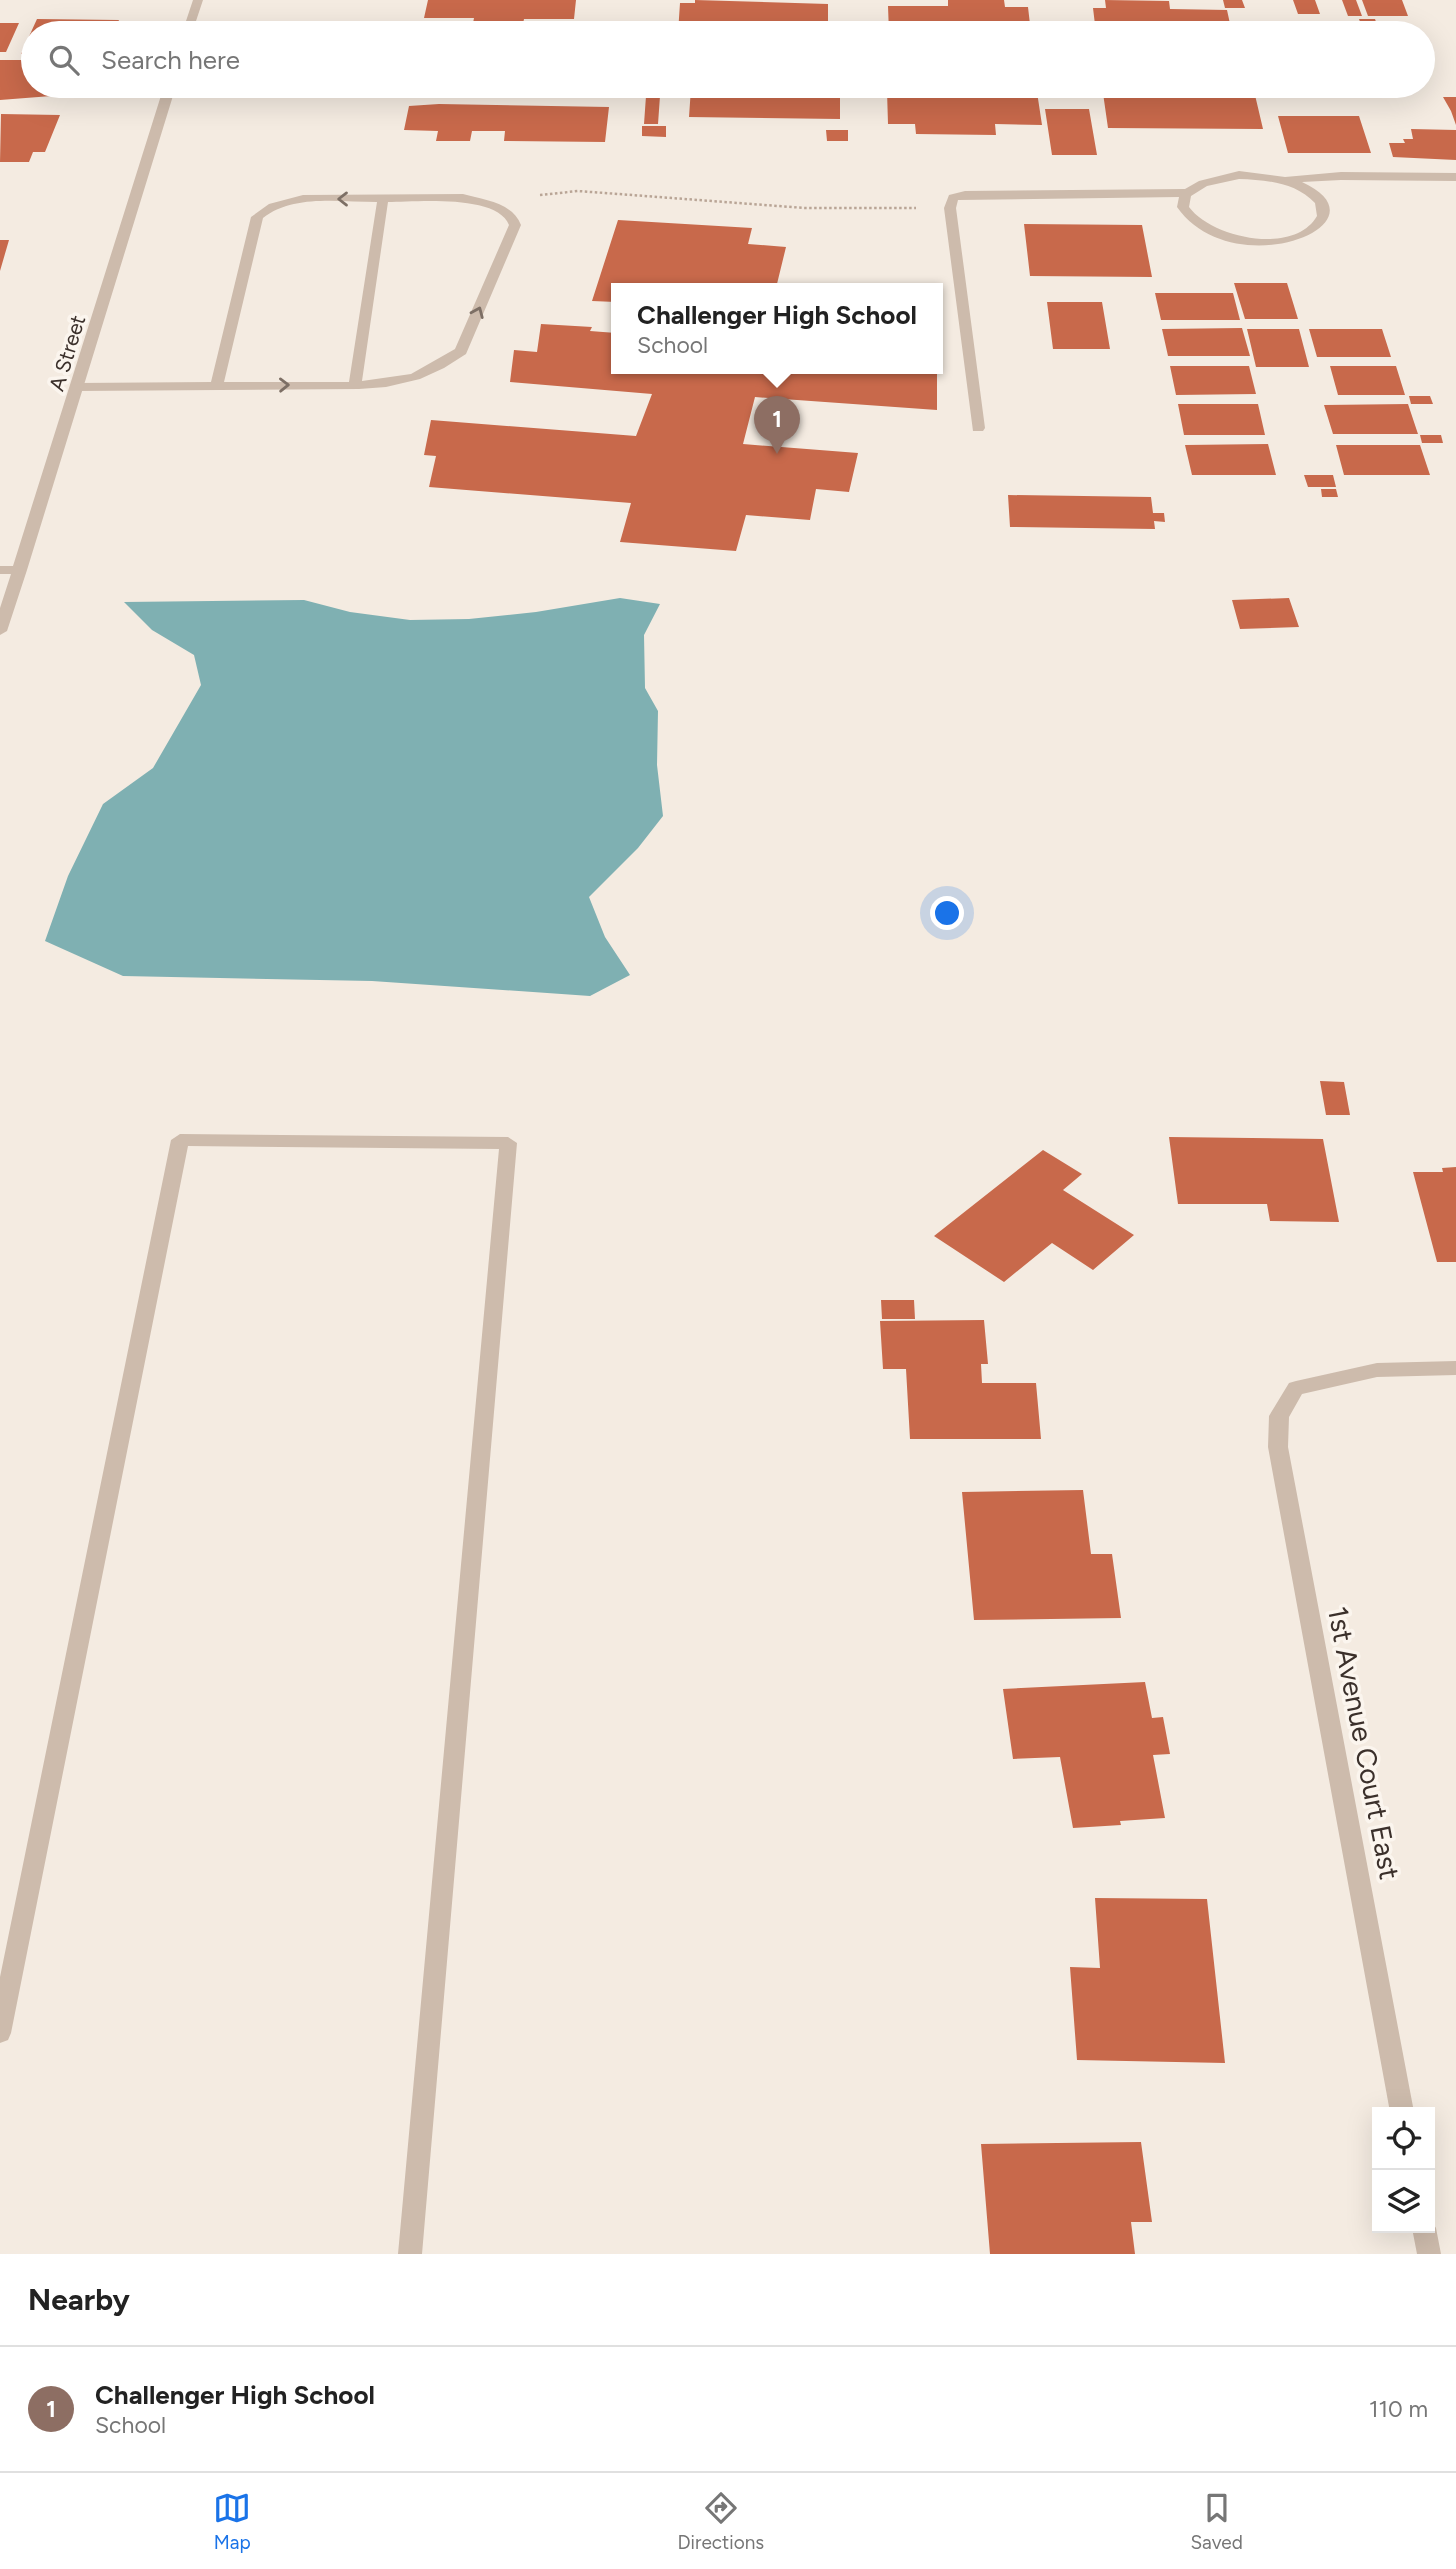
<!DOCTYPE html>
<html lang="en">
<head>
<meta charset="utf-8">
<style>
  :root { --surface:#fff; --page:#f2f2f2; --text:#222; --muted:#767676; --line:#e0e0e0; --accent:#1a73e8 }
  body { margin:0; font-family:Figtree,sans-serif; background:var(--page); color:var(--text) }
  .controls { position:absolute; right:21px; bottom:21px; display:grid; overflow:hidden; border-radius:0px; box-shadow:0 7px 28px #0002 }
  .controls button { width:63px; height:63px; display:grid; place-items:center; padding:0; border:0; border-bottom:2px solid var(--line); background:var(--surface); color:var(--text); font:35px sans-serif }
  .you { position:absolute; left:948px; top:914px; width:24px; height:24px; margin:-18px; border:5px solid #fff; border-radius:50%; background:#1a73e8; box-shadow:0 0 0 10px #1a73e833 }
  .badge { display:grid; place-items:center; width:46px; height:46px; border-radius:50%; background:var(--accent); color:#fff; font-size:23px; font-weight:700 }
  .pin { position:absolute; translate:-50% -58px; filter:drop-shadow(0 2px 4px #0008) }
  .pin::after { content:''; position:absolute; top:37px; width:24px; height:21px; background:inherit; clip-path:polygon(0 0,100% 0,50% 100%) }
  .popup { position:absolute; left:611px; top:283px; width:332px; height:91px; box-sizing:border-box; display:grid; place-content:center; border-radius:0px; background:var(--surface); filter:drop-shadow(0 2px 5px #0005); font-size:23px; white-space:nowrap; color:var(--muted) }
  .popup b { font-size:26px; color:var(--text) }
  .popup::after { content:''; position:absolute; left:50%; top:100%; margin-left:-14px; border:14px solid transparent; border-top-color:var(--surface) }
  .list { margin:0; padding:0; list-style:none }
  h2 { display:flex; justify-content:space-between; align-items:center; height:91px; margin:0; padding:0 28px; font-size:30px }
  h2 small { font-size:23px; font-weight:400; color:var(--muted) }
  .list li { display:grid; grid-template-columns:46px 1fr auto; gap:21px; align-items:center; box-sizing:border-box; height:126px; padding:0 28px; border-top:2px solid var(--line) }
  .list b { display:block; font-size:26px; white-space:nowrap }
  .list p { margin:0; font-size:23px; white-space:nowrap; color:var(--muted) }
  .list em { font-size:23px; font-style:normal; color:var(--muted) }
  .icon { flex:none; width:38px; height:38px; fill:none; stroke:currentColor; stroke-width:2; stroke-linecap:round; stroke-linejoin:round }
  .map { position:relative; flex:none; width:1456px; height:2254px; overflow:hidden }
  .search { position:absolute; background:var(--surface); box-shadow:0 7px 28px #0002; left:21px; right:21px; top:21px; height:77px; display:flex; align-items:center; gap:18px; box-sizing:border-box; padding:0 24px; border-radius:38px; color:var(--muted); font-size:26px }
  .sheet { height:217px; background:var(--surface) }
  nav { display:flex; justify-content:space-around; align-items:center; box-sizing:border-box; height:98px; border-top:2px solid var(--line); background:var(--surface); font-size:19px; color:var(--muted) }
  nav a { display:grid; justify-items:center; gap:4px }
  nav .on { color:var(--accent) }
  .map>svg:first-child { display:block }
</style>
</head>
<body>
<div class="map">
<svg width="1456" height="2254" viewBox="0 0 1456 2254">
  <rect width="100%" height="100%" fill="#f4ebe1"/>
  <path fill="#7fb0b2" d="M620,598L660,604L644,635L645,688L658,711L657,765L663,816L638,848L589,897L605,937L630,975L590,996L372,981L123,976L45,941L68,876L103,804L153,768L201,685L194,655L152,630L124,602L304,600L350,612L410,620L469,619L536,612Z"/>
  <path fill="#c8694b" d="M428,0H576L574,19H524L521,33H471L474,18H424Z
    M695,0L828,4V33H678L680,3H695Z
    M948,0H1004L1005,7H1028L1031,33H889L888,6H948Z
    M1105,0L1169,1L1170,9L1227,10L1232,33H1096L1093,8H1106Z
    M1223,0H1242L1245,8H1225Z
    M1293,0H1315L1320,14H1298Z
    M1342,0H1356L1362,16H1348Z
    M1362,0H1402L1408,16H1368Z
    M37,19L119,20L113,33H33V54H21Z
    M1359,19H1375L1379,30H1363Z
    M0,23H19L6,52H0Z
    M0,60H33V86H68L64,95L0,100Z
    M691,88L840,90V119L689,117Z
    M887,91L1037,92L1042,125L995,124L996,135L916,134L915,124H888Z
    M1151,91L1255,95L1263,129L1108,128L1103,93L1151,94Z
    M646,96H660L658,124H644Z
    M1443,97H1456V125L1451,111Z
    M439,104L609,107L605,142L504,141L505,131H472L470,141H436L438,131L404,130L409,106Z
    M1045,109H1089L1097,155H1052Z
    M1,114L60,115L45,152H33L29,162H0Z
    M1278,116H1359L1371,153H1288Z
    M642,126H666V137L642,136Z
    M1411,129L1456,130V160L1393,157L1389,143H1405L1403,139H1413Z
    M826,130H848V141H827Z
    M618,220L752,228L748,244L786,247L776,288H616V302L592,301Z
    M1024,224L1142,225L1152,277L1030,276Z
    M0,240H9L0,271Z
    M1234,283H1287L1298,319H1245Z
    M1155,293H1233L1240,320H1161Z
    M1047,302H1102L1110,349H1053Z
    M541,324L592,327L590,331L616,333V368H937V410L755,397L743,444L858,453L849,492L816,489L810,520L746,515L736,551L620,542L631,503L429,487L436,456L424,455L431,420L636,436L652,394L510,382L514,350L537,352Z
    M1242,328L1250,356H1168L1162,329Z
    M1247,329H1299L1309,367H1256Z
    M1309,329H1382L1391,357H1317Z
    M1170,366H1249L1256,394L1176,395Z
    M1330,366H1396L1405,395H1338Z
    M1409,396H1430L1433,404H1411Z
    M1178,404H1258L1265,435H1184Z
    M1408,404L1418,434H1333L1324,405Z
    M1420,435H1441L1443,443H1422Z
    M1268,444L1276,475H1192L1185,445Z
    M1336,445H1420L1430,475H1344Z
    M1304,475H1333L1336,487H1308Z
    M1321,489H1336L1338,497H1322Z
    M1008,495L1151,497L1153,513H1164L1165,522L1154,521L1155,529L1010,527Z
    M1289,598L1299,627L1240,629L1232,600Z
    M1320,1081L1344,1082L1350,1115H1326Z
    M1169,1137L1323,1139L1339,1222L1270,1221L1267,1204H1178Z
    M1043,1150L1082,1174L1063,1190L1134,1235L1093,1270L1052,1243L1004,1282L934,1236Z
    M1456,1167V1262H1437L1413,1172H1443L1442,1168Z
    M881,1300H914L915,1319H882Z
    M984,1320L988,1364H981L982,1383H1036L1041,1439H910L906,1369H883L880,1321Z
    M1083,1490L1091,1554H1112L1121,1618L974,1620L962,1492Z
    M1145,1682L1152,1718L1163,1717L1170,1754L1153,1755L1165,1818L1120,1821L1121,1825L1073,1828L1060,1757L1013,1759L1003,1689Z
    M1095,1898L1207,1899L1225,2063L1077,2060L1070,1967L1100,1968Z
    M1141,2142L1152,2222H1131L1135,2254H990L981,2144Z"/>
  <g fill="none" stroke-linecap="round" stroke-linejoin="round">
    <path stroke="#b9a596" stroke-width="2.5" stroke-dasharray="2.5 2.5" stroke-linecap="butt" d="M540,195L578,191L805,208H916"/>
    <path fill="#cdbbac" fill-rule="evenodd" d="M1239,171L1285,177L1341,172L1456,173V181L1341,180L1302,182C1394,224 1233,287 1177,207L1179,197L958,200L956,208L985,428L983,431H973L944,208L949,195L965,191L1185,189L1199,181ZM1239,179C1266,180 1295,182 1315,203L1317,216C1294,256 1212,238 1189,207L1191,196L1207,186Z
      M463,194C484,200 512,202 521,225L466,354L444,368L420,379L386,387L359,389L77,391L70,387L77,383L211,382L251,217L269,204L303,195ZM377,202L349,382H224L263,218C293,194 340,202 377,202ZM388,202C416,202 497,194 509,225L455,349L411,374L362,381Z
      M180,1134L508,1137L517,1143L422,2254H398L499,1149L188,1146L11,2033L8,2040L0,2043V1977L171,1140Z"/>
    <path fill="#cdbbac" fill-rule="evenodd" d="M193,0H203L192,33H182Z
      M164,86H176L27,570L7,631L0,635V608L11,574H0V566H13Z
      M1456,1361V1375L1377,1377L1302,1394L1289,1417L1288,1447L1414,2112H1390L1268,1447L1269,1416L1289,1383L1296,1381L1377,1363Z
      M1430,2219L1436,2228L1441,2254H1417L1412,2228H1430Z"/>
  </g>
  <defs><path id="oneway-chevron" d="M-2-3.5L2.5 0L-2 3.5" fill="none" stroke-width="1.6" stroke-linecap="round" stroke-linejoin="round" transform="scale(1.75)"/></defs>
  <g stroke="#7d6f65">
    <use href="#oneway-chevron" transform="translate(343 199) rotate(180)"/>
    <use href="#oneway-chevron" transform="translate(478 312) rotate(-67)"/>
    <use href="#oneway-chevron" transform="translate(284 385) rotate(-1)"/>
  </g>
  <g text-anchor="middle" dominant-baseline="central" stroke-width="7" stroke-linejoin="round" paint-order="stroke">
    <g font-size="21" fill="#3b302b" stroke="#fbf5ee">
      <text transform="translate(67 353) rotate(-73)">A Street</text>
    </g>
    <g font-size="28" fill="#3b302b" stroke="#fbf5ee">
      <text transform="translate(1364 1743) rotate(79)">1st Avenue Court East</text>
    </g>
  </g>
</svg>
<div class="controls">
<button><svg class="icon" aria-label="locate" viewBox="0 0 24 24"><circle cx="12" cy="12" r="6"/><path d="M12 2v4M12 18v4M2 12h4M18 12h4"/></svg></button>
<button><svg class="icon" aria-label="layers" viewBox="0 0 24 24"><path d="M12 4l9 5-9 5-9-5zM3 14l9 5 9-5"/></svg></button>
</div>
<div class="you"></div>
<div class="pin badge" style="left:777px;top:454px;background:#8d6e63">1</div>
<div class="popup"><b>Challenger High School</b>School</div>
<div class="search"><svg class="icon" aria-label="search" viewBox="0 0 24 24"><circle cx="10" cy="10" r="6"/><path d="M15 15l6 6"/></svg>Search here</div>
</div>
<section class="sheet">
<h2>Nearby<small></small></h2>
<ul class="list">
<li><span class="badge" style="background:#8d6e63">1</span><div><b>Challenger High School</b><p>School</p></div><em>110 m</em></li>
</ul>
</section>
<nav>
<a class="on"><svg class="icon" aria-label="map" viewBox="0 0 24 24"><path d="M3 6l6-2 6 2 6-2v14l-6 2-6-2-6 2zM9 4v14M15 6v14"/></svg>Map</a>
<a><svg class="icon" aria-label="directions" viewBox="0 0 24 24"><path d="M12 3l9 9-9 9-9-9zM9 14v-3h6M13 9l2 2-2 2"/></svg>Directions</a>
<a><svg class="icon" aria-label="saved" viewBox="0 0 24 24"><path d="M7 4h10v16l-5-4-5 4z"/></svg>Saved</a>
</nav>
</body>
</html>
